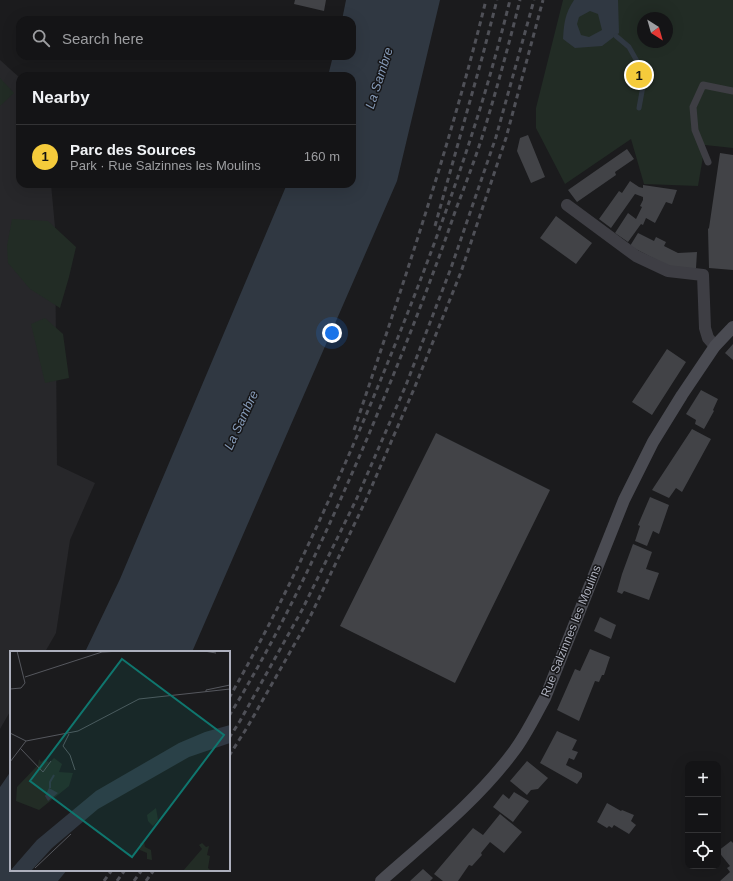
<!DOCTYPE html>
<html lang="en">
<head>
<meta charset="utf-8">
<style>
  :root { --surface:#141416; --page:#1d1d1f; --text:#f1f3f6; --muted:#9d9ea1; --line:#333335; --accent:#f5cb3b }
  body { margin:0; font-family:Helvetica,sans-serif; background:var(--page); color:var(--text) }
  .controls { position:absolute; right:12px; bottom:12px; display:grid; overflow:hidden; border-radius:8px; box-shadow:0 4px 16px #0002 }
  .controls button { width:36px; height:36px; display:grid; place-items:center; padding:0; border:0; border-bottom:1px solid var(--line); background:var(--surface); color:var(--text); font:20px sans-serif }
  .compass { position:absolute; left:637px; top:12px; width:36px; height:36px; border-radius:50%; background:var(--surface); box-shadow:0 4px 16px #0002; rotate:143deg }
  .you { position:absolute; left:332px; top:333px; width:14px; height:14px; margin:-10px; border:3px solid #fff; border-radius:50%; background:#1a73e8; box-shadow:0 0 0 6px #1a73e833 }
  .badge { display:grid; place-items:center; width:26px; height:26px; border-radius:50%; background:var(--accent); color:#111; font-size:13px; font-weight:700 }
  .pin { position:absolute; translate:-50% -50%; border:2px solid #fff; box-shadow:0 1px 4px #0006 }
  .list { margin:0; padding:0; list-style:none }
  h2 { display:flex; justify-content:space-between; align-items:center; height:52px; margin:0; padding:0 16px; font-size:17px }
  h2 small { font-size:13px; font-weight:400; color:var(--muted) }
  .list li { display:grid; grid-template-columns:26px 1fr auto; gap:12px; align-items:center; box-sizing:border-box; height:64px; padding:0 16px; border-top:1px solid var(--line) }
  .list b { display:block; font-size:15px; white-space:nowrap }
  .list p { margin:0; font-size:13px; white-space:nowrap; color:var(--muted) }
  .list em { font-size:13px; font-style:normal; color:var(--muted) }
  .icon { flex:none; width:22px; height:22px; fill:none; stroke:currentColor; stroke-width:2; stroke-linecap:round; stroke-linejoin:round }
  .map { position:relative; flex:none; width:733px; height:881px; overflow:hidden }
  .search { position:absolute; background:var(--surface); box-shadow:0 4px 16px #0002; left:16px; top:16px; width:340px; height:44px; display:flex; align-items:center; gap:10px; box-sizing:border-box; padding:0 14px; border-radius:12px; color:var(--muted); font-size:15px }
  .panel { position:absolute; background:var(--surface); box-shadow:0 4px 16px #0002; left:16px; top:72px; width:340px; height:116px; border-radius:12px }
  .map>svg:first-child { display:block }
</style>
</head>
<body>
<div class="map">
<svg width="733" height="881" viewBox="0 0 733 881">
  <rect width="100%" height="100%" fill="#1b1b1d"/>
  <path fill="#27272a" d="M0,60L20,78V184H51L55,227L57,465L95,483L70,540L56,633L45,652H11V710L0,729Z"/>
  <path fill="#222c25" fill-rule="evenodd" d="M563,0H733V148L705,145L698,186L644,184L631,139L565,184L536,128V108ZM643,18H667V42H643Z
    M0,78L14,93L0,106Z
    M12,219L48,221L76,247L69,277L60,308L30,289L8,263L7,246Z
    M45,318L63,334L69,378L45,383L31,324Z"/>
  <path fill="#303842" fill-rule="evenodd" d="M346,0H440L397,181L192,652H85L120,579L287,184H352V76H328L333,56H352V20H342Z
    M574,0H618L619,33L602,46L575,48L563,39C564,22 565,14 574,0ZM590,11L598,14L602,30L589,37L581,35L577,24L579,17Z
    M11,771V870H67L58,881H0V787Z"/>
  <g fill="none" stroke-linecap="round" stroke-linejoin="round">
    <path stroke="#303842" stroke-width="5" d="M616,36L629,47L638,63L643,86L639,108"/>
  </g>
  <path fill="#424347" d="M295,0H326L324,11L294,4Z
    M528,135L545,177L531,183L517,151L520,138Z
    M627,149L634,159L615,172L616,175L577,202L568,190Z
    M720,153L733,155V270L709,268L708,229L709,228Z
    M630,181L639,187L643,188V185L677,190L672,204L666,202L655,223L646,218L643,225L641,224L628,242L615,233L628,213L636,219L642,207L640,206L643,200V197L635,194L611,228L599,219L619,191L622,193Z
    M556,216L592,243L576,264L540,238Z
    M638,233L654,241L656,237L666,242L664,246L678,253L697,252L696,268H672L630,246Z
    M733,344V360L725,353Z
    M667,349L686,362L652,415L632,402Z
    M701,390L718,399L713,410L714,411L704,429L695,424L696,420L686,414Z
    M692,429L711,439L682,492L676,488L669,498L652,490Z
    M436,433L550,490L455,683L340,626Z
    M650,497L669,505L659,534L653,531L647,546L635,541L640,526L638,525Z
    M633,544L652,552L646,569L659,573L649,600L624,591L622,594L617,592L622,574Z
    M600,617L616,625L611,639L594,631Z
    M590,649L610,657L604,675H602L599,682L595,681L579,721L557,710L575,669L580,671Z
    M557,731L577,740L572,750L578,752L574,760L569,758L566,765L582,773V777L577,784L540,763Z
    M527,761L548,778L538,789L531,790L527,795L510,781Z
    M514,792L529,801L513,822L493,807L503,794L509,799Z
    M607,803L621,811L622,810L634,815L631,821L636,825L629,834L614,825L612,828L609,826L607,828L597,822Z
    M500,814L522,832L504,853L490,842L481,853L482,855L472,866L469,865L458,881H443L434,874L473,828L483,835Z
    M731,841L733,843V881H720L730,872L727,868L730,866L718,851Z
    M423,869L433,878L430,881H410Z"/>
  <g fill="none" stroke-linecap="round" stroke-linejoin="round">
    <path stroke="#3e3e44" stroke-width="7" d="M708,162L695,130L693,107L703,85L733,91"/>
    <path stroke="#3e3e44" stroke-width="12" d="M567,205L636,256L668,271L703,275L705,328L708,338L715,346"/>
    <path stroke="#4a4b52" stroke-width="12" d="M381,881C427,840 477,801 514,751C526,735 535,716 545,698L624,500L653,442L682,395L715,346L733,327"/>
    <path stroke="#4f5057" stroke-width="3" stroke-dasharray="5 4" stroke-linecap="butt" d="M435,226L482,58L497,0
      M354,430C402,288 450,146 486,0
      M229,698C283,604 327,507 369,408C407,317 443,225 473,131C487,88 499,44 510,0
      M229,716C284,627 328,530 369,434C400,360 430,285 456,209C466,183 476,157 484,131C497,88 509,44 520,0
      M229,738L240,721L302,610L357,498L406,385L451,268L496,137L534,0
      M229,756L248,726L310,617L365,502L414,389L461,272L506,138L543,0
      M104,881L112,870
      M117,881L125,870
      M134,881L142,870
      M146,881L154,870"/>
  </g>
  <g text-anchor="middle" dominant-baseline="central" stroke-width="3" stroke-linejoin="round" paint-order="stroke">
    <g font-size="12" fill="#adb0bd" stroke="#161618">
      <text transform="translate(571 631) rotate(-68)">Rue Salzinnes les Moulins</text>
    </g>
    <g font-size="13" font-style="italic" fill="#859ab7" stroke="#161618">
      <text transform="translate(379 78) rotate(-72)">La Sambre</text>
      <text transform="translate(241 420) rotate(-65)">La Sambre</text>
    </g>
  </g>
  <g transform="translate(10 651)">
    <rect width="220" height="220" fill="#1b1b1d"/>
    <path d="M44,107L52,113L49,121L63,122L59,135L29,159L6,150L7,136L28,114L29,108L31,111L35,108L39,112ZM146,157L148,169L143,175L138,170L137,164ZM134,191L135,196L141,199L142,209L137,208V202L130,199V192ZM192,192L196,196L199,195L197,204L200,205L198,217L201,220H173L192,198L189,194Z" fill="#222c25"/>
    <path d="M220,74V92L179,106L88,158L42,197L21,220H0L27,189L86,140L169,92L195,81ZM39,137L48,142L38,150L35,145Z" fill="#303842"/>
    <path fill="none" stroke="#303842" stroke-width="2" d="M40,137V131L44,124"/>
    <path fill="none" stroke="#55575d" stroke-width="1" d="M194,0L206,2M15,26L92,1L112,0M0,38L11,37L15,32L7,0M196,41V39L220,34M0,82L16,90M59,83L53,95L60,104L65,119M10,97L33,121L41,110M0,111L16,90L68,80L129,48L220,38M25,217L61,183"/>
    <path fill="#0f766e" fill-opacity="0.15" stroke="#0f766e" stroke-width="2" d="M112,8L214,84L122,206L20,130Z"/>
    <rect width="220" height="220" fill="none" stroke="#adb0bd" stroke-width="2"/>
  </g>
</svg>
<div class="controls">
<button>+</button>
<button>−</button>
<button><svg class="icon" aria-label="locate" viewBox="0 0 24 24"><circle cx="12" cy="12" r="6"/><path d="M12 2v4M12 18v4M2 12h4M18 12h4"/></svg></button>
</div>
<svg class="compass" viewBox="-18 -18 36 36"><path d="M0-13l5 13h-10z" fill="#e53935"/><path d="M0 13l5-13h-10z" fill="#9d9ea1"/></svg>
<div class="you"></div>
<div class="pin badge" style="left:639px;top:75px">1</div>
<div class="search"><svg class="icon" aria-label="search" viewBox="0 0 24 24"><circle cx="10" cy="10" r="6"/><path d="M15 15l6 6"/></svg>Search here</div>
<section class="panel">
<h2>Nearby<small></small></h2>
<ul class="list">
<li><span class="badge">1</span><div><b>Parc des Sources</b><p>Park · Rue Salzinnes les Moulins</p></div><em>160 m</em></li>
</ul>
</section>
</div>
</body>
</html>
